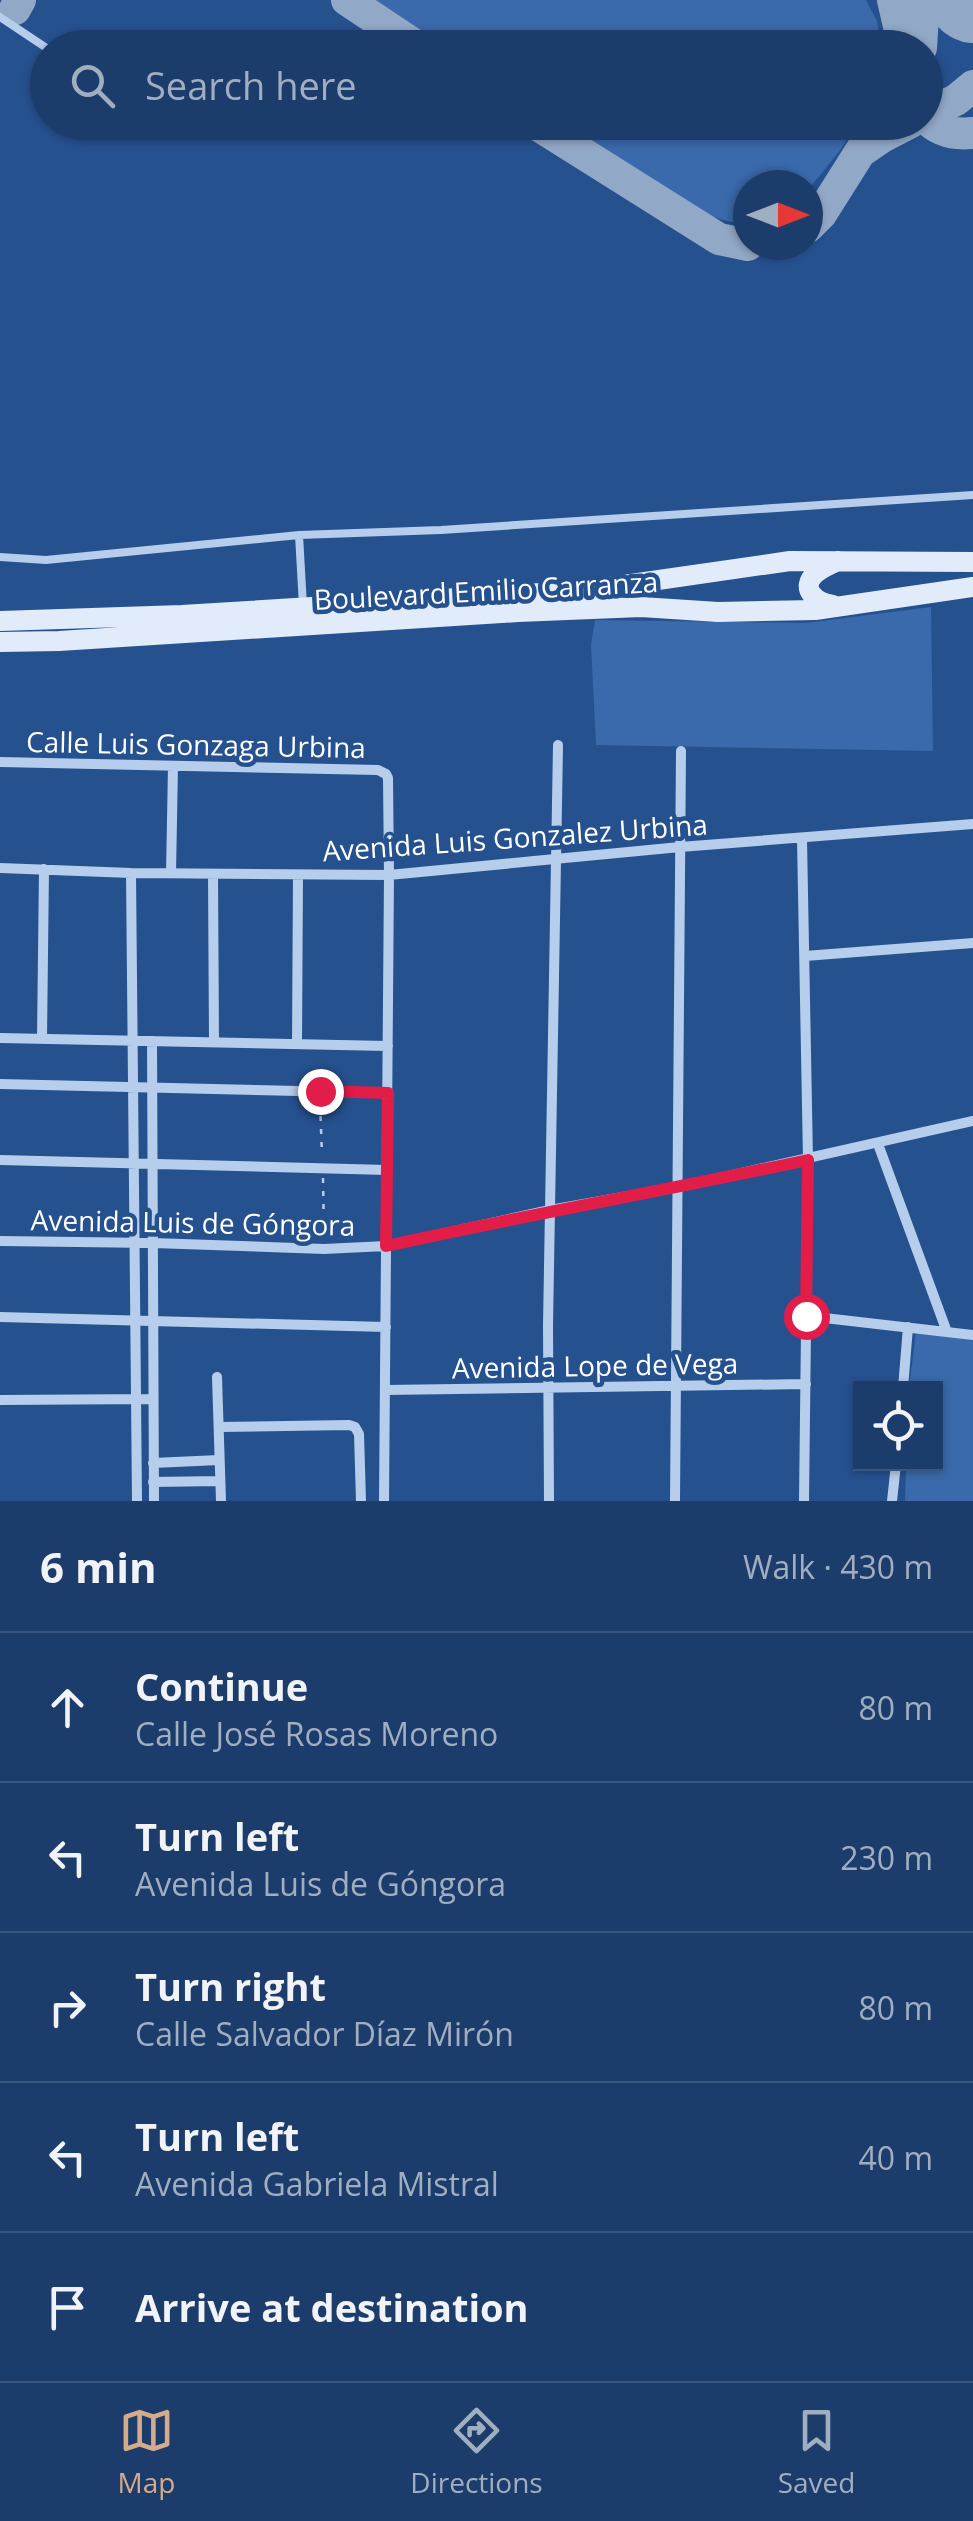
<!DOCTYPE html>
<html lang="en">
<head>
<meta charset="utf-8">
<style>
  :root { --surface:#1c3d6b; --page:#254471; --text:#f1f3f6; --muted:#a0aec1; --line:#3a567e; --accent:#d6ab8b }
  body { margin:0; font-family:"Open Sans",sans-serif; background:var(--page); color:var(--text) }
  .controls { position:absolute; right:30px; bottom:30px; display:grid; overflow:hidden; border-radius:0px; box-shadow:0 2px 8px #0004 }
  .controls button { width:90px; height:90px; display:grid; place-items:center; padding:0; border:0; border-bottom:2px solid var(--line); background:var(--surface); color:var(--text); font:50px sans-serif }
  .compass { position:absolute; left:733px; top:170px; width:90px; height:90px; border-radius:50%; background:var(--surface); box-shadow:0 2px 8px #0004; rotate:90deg }
  .stop { position:absolute; width:30px; height:30px; margin:-22px; border:8px solid #e11d48; border-radius:50%; background:#fff }
  .stop.end { background:#e11d48; border-color:#fff; box-shadow:0 2px 10px #0008 }
  .list { margin:0; padding:0; list-style:none }
  h2 { display:flex; justify-content:space-between; align-items:center; height:130px; margin:0; padding:0 40px; font-size:42px }
  h2 small { font-size:32px; font-weight:400; color:var(--muted) }
  .list li { display:grid; grid-template-columns:65px 1fr auto; gap:30px; align-items:center; box-sizing:border-box; height:150px; padding:0 40px; border-top:2px solid var(--line) }
  .list b { display:block; font-size:38px; white-space:nowrap }
  .list p { margin:0; font-size:32px; white-space:nowrap; color:var(--muted) }
  .list em { font-size:32px; font-style:normal; color:var(--muted) }
  .icon { flex:none; width:55px; height:55px; fill:none; stroke:currentColor; stroke-width:2; stroke-linecap:round; stroke-linejoin:round }
  .map { position:relative; flex:none; width:973px; height:1501px; overflow:hidden }
  .search { position:absolute; background:var(--surface); box-shadow:0 2px 8px #0004; left:30px; right:30px; top:30px; height:110px; display:flex; align-items:center; gap:25px; box-sizing:border-box; padding:0 35px; border-radius:55px; color:var(--muted); font-size:38px }
  .sheet { height:880px; background:var(--surface) }
  nav { display:flex; justify-content:space-around; align-items:center; box-sizing:border-box; height:140px; border-top:2px solid var(--line); background:var(--surface); font-size:28px; color:var(--muted) }
  nav a { display:grid; justify-items:center; gap:5px }
  nav .on { color:var(--accent) }
  .map>svg:first-child { display:block }
</style>
</head>
<body>
<div class="map">
<svg width="973" height="1501" viewBox="0 0 973 1501">
  <rect width="100%" height="100%" fill="#26518f"/>
  <path fill="#3a6aab" d="M366,0H866L877,21L882,47H439Z
    M554,123H857L841,149L808,190V185H748V223C701,227 596,150 554,123Z
    M931,607L933,751L596,745L591,645L595,620L806,623Z
    M916,1332L973,1340V1501H905L906,1468L902,1464H936V1388H909Z"/>
  <g fill="none" stroke-linecap="round" stroke-linejoin="round">
    <path stroke="#92a8c7" stroke-width="32" d="M347,0L419,48
      M893,0L904,48
      M921,0L923,16L921,48
      M967,0L973,14
      M15,9L20,0
      M926,114L956,100L973,86
      M926,118C938,131 955,135 973,133
      M533,122L719,239L748,245
      M863,150L882,137L911,122
      M808,227L821,214L879,122"/>
    <path stroke="#92a8c7" stroke-width="82" d="M969,0L973,2"/>
    <path stroke="#b6cdeb" stroke-width="2.5" stroke-dasharray="5 8" stroke-linecap="butt" d="M320,1103L322,1155
      M323,1178L324,1240"/>
    <path stroke="#b6cdeb" stroke-width="8" d="M0,17L48,49
      M299,535L303,606
      M0,557L46,560L299,535L441,530L973,495"/>
    <path stroke="#b6cdeb" stroke-width="10" d="M0,762L378,770L386,774L388,778L389,875L384,1501
      M802,839L808,1160L804,1501
      M0,868L131,873L389,875L680,847L973,824
      M131,873L137,1501
      M171,873L173,766
      M213,874L214,1042
      M805,956L973,943
      M0,1038L388,1046
      M42,1039L44,869
      M152,1041L154,1501
      M297,1044L298,875
      M0,1084L387,1093
      M878,1144L947,1332
      M0,1160L387,1170
      M0,1241L153,1243L324,1249L386,1246L550,1210L679,1187L973,1121
      M807,1316L973,1335
      M0,1317L386,1327
      M217,1377L221,1501
      M903,1388L908,1327
      M385,1390L806,1384
      M0,1400L153,1399
      M219,1427L349,1425L355,1427L359,1434L361,1501
      M153,1463L219,1460
      M153,1482L220,1481
      M549,1501L548,1325L558,745
      M675,1501L681,751
      M892,1501L896,1464"/>
    <path stroke="#e1ebf9" stroke-width="20" d="M833,605C817,603 798,589 816,573C822,568 831,564 838,561
      M0,621L182,615L589,590L790,561L973,562
      M0,642L59,641L518,612L641,607L718,612L815,610L973,587"/>
  </g>
  <g fill="none" stroke-linecap="round" stroke-linejoin="round">
    <path stroke="#e11d48" stroke-width="12" d="M320,1091L388,1093L386,1246C527,1215 668,1190 808,1160L806,1316"/>
  </g>
  <g text-anchor="middle" dominant-baseline="central" stroke-width="9" stroke-linejoin="round" paint-order="stroke">
    <g font-size="28" fill="#fff" stroke="#26518f">
      <text transform="translate(486 590) rotate(-3)">Boulevard Emilio Carranza</text>
      <text transform="translate(196 744) rotate(1)">Calle Luis Gonzaga Urbina</text>
      <text transform="translate(515 837) rotate(-4)">Avenida Luis Gonzalez Urbina</text>
      <text transform="translate(193 1222) rotate(1)">Avenida Luis de Góngora</text>
      <text transform="translate(595 1365) rotate(-1)">Avenida Lope de Vega</text>
    </g>
  </g>
</svg>
<div class="controls">
<button><svg class="icon" aria-label="locate" viewBox="0 0 24 24"><circle cx="12" cy="12" r="6"/><path d="M12 2v4M12 18v4M2 12h4M18 12h4"/></svg></button>
</div>
<svg class="compass" viewBox="-18 -18 36 36"><path d="M0-13l5 13h-10z" fill="#e53935"/><path d="M0 13l5-13h-10z" fill="#a0aec1"/></svg>
<div class="stop" style="left:806px;top:1316px"></div>
<div class="stop end" style="left:320px;top:1091px"></div>
<div class="search"><svg class="icon" aria-label="search" viewBox="0 0 24 24"><circle cx="10" cy="10" r="6"/><path d="M15 15l6 6"/></svg>Search here</div>
</div>
<section class="sheet">
<h2>6 min<small>Walk · 430 m</small></h2>
<ul class="list">
<li><svg class="icon" aria-label="ahead" viewBox="0 0 24 24"><path d="M12 20V5M6 11l6-6 6 6"/></svg><div><b>Continue</b><p>Calle José Rosas Moreno</p></div><em>80 m</em></li>
<li><svg class="icon" aria-label="left" viewBox="0 0 24 24"><path d="M17 20v-9H6M10 6l-5 5 5 5"/></svg><div><b>Turn left</b><p>Avenida Luis de Góngora</p></div><em>230 m</em></li>
<li><svg class="icon" aria-label="right" viewBox="0 0 24 24"><path d="M7 20v-9h11M14 6l5 5-5 5"/></svg><div><b>Turn right</b><p>Calle Salvador Díaz Mirón</p></div><em>80 m</em></li>
<li><svg class="icon" aria-label="left" viewBox="0 0 24 24"><path d="M17 20v-9H6M10 6l-5 5 5 5"/></svg><div><b>Turn left</b><p>Avenida Gabriela Mistral</p></div><em>40 m</em></li>
<li><svg class="icon" aria-label="arrive" viewBox="0 0 24 24"><path d="M6 21V4h12l-3 4 3 4H6"/></svg><div><b>Arrive at destination</b></div></li>
</ul>
</section>
<nav>
<a class="on"><svg class="icon" aria-label="map" viewBox="0 0 24 24"><path d="M3 6l6-2 6 2 6-2v14l-6 2-6-2-6 2zM9 4v14M15 6v14"/></svg>Map</a>
<a><svg class="icon" aria-label="directions" viewBox="0 0 24 24"><path d="M12 3l9 9-9 9-9-9zM9 14v-3h6M13 9l2 2-2 2"/></svg>Directions</a>
<a><svg class="icon" aria-label="saved" viewBox="0 0 24 24"><path d="M7 4h10v16l-5-4-5 4z"/></svg>Saved</a>
</nav>
</body>
</html>
